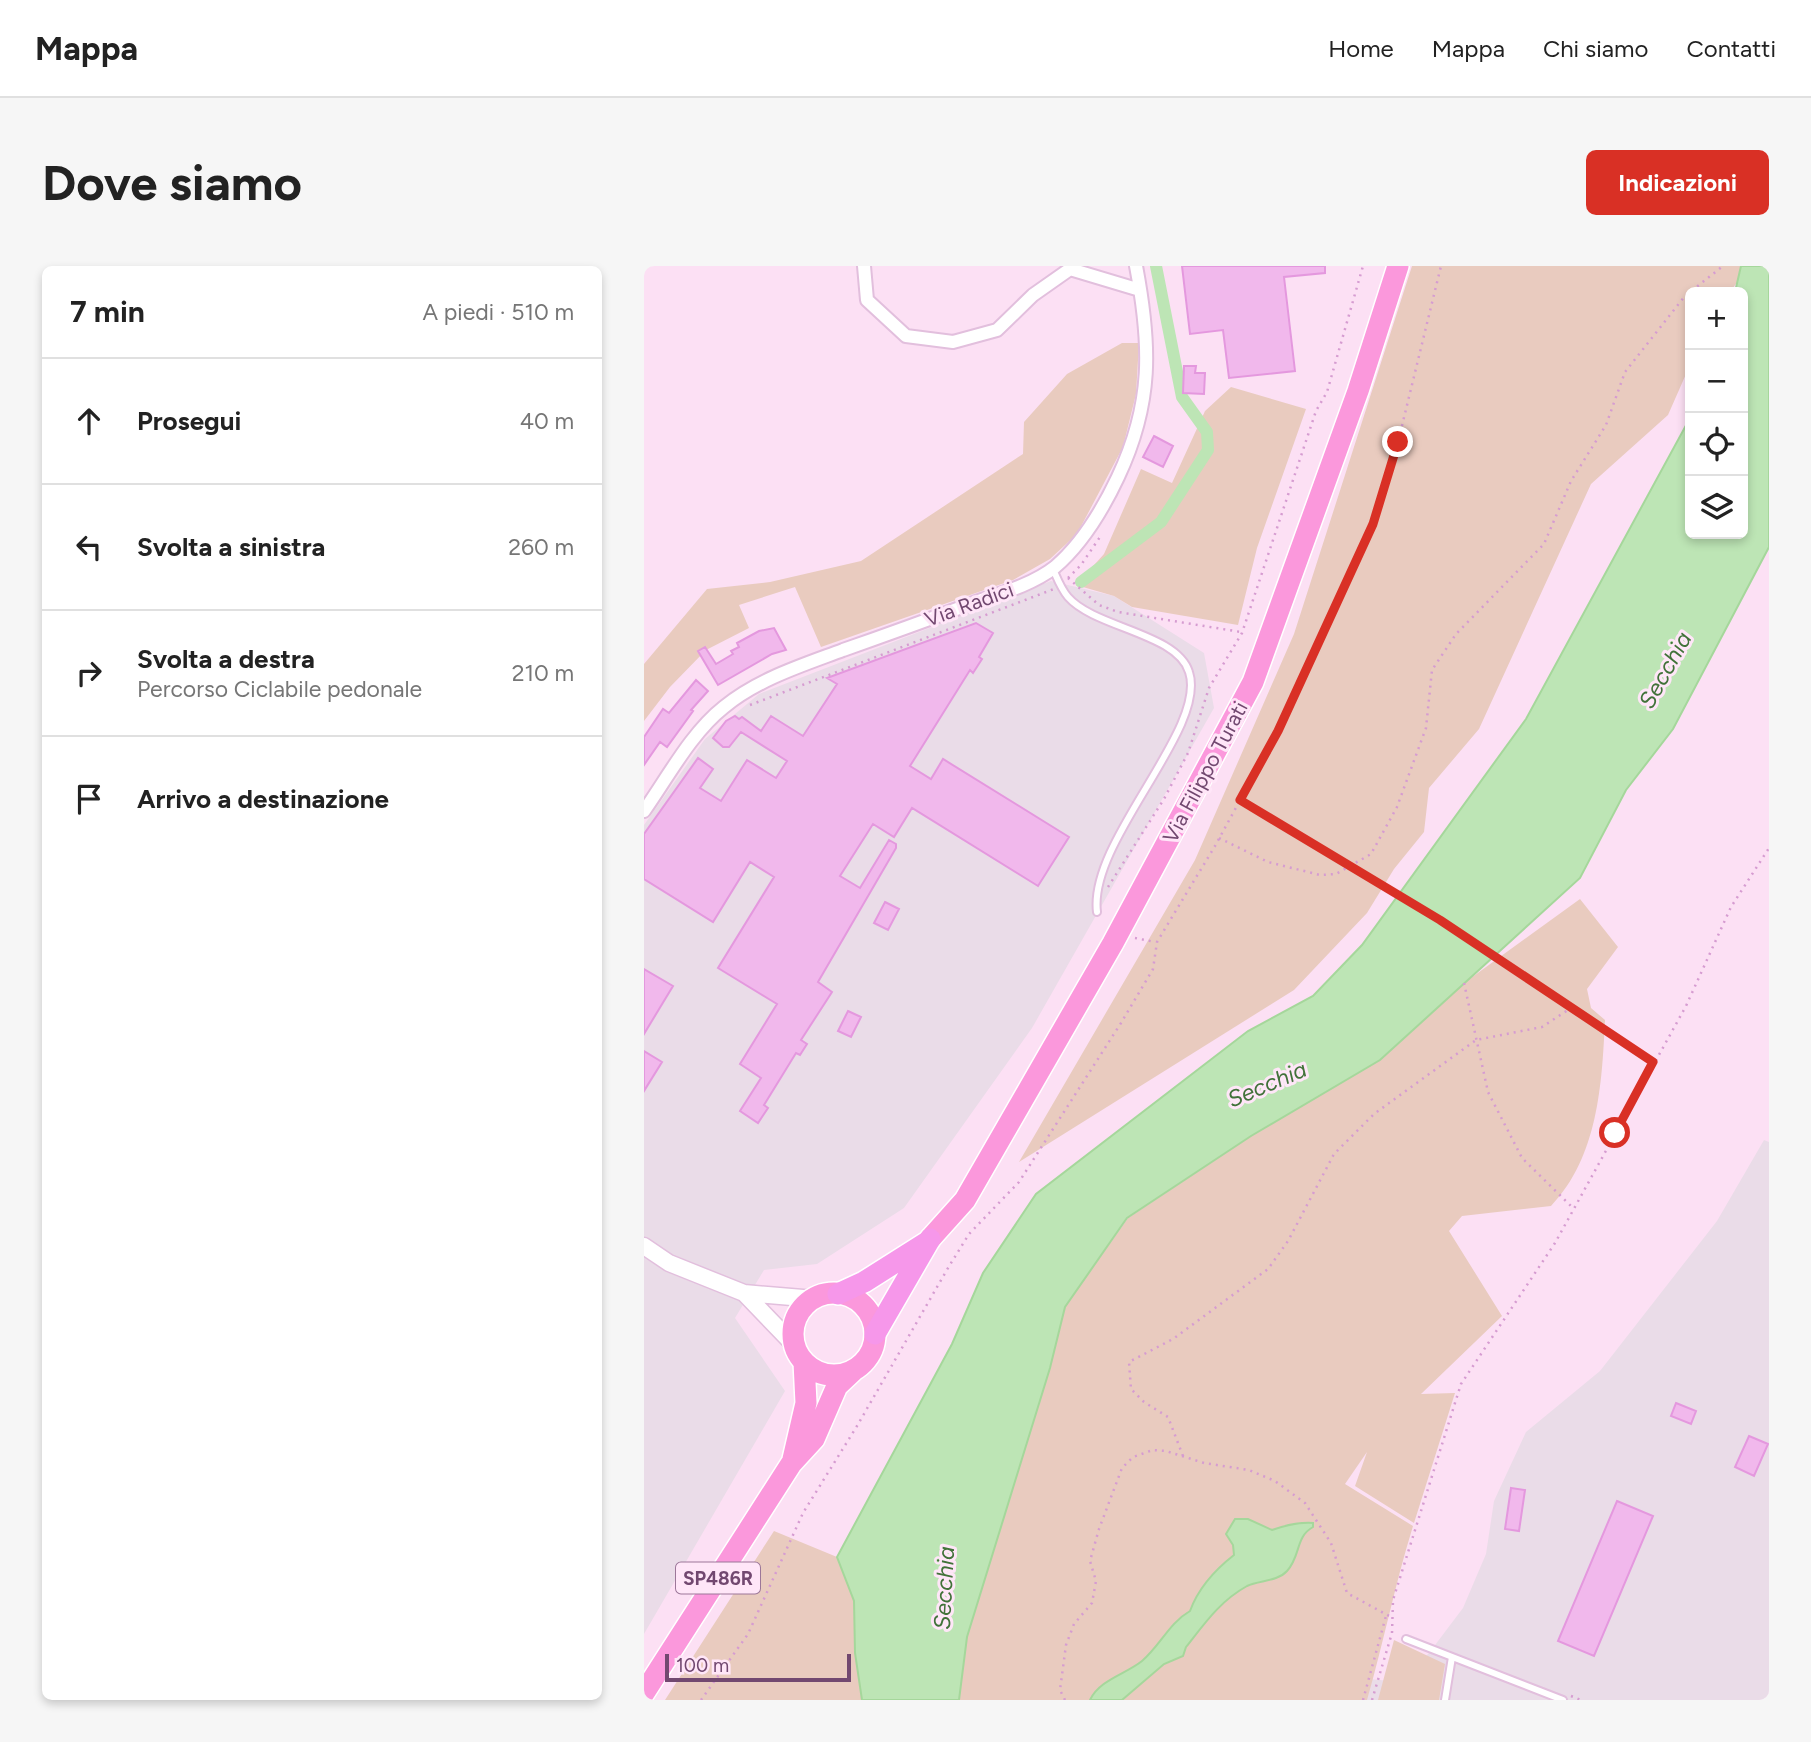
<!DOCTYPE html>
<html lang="it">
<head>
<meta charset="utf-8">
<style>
  :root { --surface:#fff; --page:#f6f6f6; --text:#222; --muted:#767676; --line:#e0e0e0; --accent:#d93025 }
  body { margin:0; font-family:Figtree,sans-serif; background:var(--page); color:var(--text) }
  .controls { position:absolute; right:21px; top:21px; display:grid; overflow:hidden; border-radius:10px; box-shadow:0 4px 10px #0003 }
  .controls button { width:63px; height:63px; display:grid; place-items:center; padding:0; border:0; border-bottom:2px solid var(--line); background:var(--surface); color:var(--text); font:35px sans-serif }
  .scale { position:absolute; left:21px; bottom:18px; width:186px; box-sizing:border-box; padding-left:7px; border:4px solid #724870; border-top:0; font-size:19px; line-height:24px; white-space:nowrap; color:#724870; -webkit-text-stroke:5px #ffe6f8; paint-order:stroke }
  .stop { position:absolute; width:21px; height:21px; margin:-16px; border:5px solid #d93025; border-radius:50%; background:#fff }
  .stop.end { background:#d93025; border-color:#fff; box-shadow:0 2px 7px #0008 }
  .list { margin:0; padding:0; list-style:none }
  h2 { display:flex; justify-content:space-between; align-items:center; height:91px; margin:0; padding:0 28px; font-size:30px }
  h2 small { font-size:23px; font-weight:400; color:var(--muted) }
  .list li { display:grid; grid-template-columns:46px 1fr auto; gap:21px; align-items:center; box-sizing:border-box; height:126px; padding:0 28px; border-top:2px solid var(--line) }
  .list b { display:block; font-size:26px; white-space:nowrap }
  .list p { margin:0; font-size:23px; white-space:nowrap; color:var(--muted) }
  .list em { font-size:23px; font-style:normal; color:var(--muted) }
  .icon { flex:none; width:38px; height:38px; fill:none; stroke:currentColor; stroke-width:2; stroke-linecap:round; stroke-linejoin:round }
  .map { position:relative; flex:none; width:1125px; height:1434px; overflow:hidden; border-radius:10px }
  header { display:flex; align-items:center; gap:42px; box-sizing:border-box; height:98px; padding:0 35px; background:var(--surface); border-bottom:2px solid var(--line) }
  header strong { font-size:33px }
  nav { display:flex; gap:38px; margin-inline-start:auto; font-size:24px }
  .intro { display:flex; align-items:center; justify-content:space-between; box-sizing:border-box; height:168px; padding:0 42px }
  h1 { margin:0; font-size:49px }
  .button { padding:18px 32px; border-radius:10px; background:var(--accent); color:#fff; font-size:24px; font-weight:700 }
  main { display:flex; gap:42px; padding:0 42px }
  aside { flex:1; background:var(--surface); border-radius:10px; box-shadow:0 4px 10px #0003 }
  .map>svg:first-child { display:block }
</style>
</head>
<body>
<header>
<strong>Mappa</strong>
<nav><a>Home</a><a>Mappa</a><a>Chi siamo</a><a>Contatti</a></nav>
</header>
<div class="intro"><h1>Dove siamo</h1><a class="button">Indicazioni</a></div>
<main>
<aside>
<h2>7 min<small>A piedi · 510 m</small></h2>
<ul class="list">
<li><svg class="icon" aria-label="ahead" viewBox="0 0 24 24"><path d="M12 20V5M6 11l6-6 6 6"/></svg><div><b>Prosegui</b></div><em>40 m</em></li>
<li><svg class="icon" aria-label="left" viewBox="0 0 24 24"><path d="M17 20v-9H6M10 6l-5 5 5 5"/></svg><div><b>Svolta a sinistra</b></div><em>260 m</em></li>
<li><svg class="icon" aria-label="right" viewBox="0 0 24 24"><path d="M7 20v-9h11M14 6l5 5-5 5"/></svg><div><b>Svolta a destra</b><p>Percorso Ciclabile pedonale</p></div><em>210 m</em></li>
<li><svg class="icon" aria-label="arrive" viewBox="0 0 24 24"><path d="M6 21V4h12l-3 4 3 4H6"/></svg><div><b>Arrivo a destinazione</b></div></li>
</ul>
</aside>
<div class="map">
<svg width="1125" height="1434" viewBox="0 0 1125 1434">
  <rect width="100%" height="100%" fill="#fce0f4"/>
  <path fill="#eadce8" d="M407,315L470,330L560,387L570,442L388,762L260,942L173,998L120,1004L91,1052L141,1125L0,1368V559L61,473L115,428Z
    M1120,874L1125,876V1434H719L725,1413L757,1416L785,1387L819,1342L842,1288L850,1235L882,1166L956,1105L1073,955Z"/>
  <path fill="#e9cbbf" d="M768,0H1097L1094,15L1086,26H1046V99L1024,149L947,218L835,463L785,522L780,566L750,603L723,647L650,724L375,896L551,594L650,368Z
    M478,77H495L492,128L479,181L433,268L406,293L369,314L177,381L151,321L95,339L105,362L62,384L26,421L0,455V398L63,323L126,316L217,295L379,188L380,156L423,108Z
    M587,121L662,143L613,282L594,359L488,341L470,330L432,319L460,288L497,203L528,217L561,145Z
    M936,633L974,681L943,723L947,742L961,754C958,818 954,891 907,940L818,950L805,965L858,1050L777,1128L811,1127L770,1257L711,1220L723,1186L701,1218L769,1260C751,1318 740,1375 723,1434H315L323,1371L406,1102L421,1041L484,952L607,870L736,794L820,717Z
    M130,1265L193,1291L210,1335L211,1387L218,1434H21Z
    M750,1374L801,1398L795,1434H734Z"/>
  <path fill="#bde5b5" stroke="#a5d79b" stroke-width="2" d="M1097,0H1125V281L1029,463L982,524L936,612L736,794L607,870L483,952L421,1041L406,1102L323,1371L315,1434H218L211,1387L210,1335L193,1291L308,1078L339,1007L392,928L604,765L669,730L718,679L882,453L1046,152V268H1099V26H1091Z
    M591,1253H604L628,1264C642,1259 654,1256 669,1257V1261C651,1271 657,1290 643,1305C633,1316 615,1314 603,1320C576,1335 561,1357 542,1381L539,1390L520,1398L478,1434H446C455,1414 482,1408 498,1395C516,1380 525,1357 546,1345C554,1323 572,1303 590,1289L589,1279L582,1268Z"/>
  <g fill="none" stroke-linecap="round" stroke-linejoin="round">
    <path stroke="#bde5b5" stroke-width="12" d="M437,316L517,256L564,184L563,166L538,131L512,0"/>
  </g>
  <path fill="#f1b8ec" stroke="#e498de" stroke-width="2" d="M538,0H681V7L640,11L651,105L585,112L579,64L546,68Z
    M540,100H552L551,107H561L560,128L539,127Z
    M510,170L529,180L519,201L499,191Z
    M332,357L349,367L335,391L338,393L329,407L326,404L266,500L287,513L299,493L425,571L394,620L268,542L250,571L229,558L196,610L216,622L245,574L252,578V582L174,716L188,726L157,774L163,778L156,789L152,787L120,839L124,842L114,857L96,845L117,812L96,798L133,738L74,702L130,611L106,596L69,656L0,613V568L54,492L69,503L56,522L77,535L103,494L132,512L143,495L97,466L85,481H79L69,472L82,455L91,450L95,453L98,451L117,465L127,450L159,470L193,418L183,412Z
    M130,362L142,384L128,388L74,419L54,385L61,381L72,398L89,388L87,385L95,381L93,377L115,365Z
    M52,414L64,425L47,444L49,445L23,481L16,476L0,499V471L19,443L25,447Z
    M241,636L255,643L244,664L230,657Z
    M0,703L29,720L0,768Z
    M204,745L217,751L207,771L194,765Z
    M0,785L18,796L0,825Z
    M1032,1137L1052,1145L1047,1158L1027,1150Z
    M1105,1170L1124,1178L1110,1210L1091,1201Z
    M867,1222L881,1224L875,1265L861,1263Z
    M973,1235L1009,1250L950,1390L914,1375Z"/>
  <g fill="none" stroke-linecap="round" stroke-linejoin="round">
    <g stroke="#e2bfdd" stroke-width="10">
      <path id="service" d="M409,303C413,312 417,323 424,331C451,362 533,367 545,406C564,463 444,575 453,646
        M762,1373L919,1434
        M801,1434L808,1391"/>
    </g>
    <g stroke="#e2bfdd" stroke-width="16">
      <path id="minor" d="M220,0L223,34L262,70L309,76L353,64L389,29L426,3L496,24
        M0,545C24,511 47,467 80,441C114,413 159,399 199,384C242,369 286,353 329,337C355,328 388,319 411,301C439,277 458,245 474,211C509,137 507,79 492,0"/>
    </g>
    <g stroke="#e2bfdd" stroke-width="19">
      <path id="tertiary" d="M0,980L25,997L100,1027L171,1033
        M100,1027L151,1080"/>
    </g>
    <g stroke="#fff" stroke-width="24">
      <path id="primary" d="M286,973L321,934L469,677L609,416L714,125L754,0
        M149 1068a41 41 0 1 1 82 0a41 41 0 1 1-82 0Z
        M149,1193L162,1137L160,1096
        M0,1427L147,1198L170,1173L193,1120L210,1104"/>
    </g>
    <g stroke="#fff" stroke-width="24">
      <path id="trunk" d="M194,1028L220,1016L285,975
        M231,1068L286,973"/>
    </g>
    <path stroke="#d69cd1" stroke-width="2.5" stroke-dasharray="2 5" stroke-linecap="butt" d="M424,312L437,299L456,271
      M424,312L455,339L474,346L597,366
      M106,439L410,323
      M597,534L633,557
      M575,572L624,596L676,609L692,608L727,588L753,541L782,462L788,404L812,368L900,278L927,215L962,159L981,106L1041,30L1079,0
      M464,621L520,533L544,487L565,422L598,367L672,145L683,126L719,0
      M491,672L511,676
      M820,717L844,826L878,892L930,943
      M889,717L1009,796
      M539,1190L524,1151L500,1136L487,1123L485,1096L529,1073L624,1003L644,975L690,888L730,848L832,774L898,761L927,742
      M927,1430L937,1434
      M57,1434L104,1368L159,1247L213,1160L304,1002L325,968L375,916L477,757L509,703L513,676L571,580L634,465L729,258L754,176L797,0
      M421,1434L416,1424L422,1379L430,1358L448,1337L452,1315L446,1295L455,1263L478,1202L489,1191L509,1184L522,1185L560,1197L605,1204L631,1215L661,1237L687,1277L703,1327L747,1351
      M719,1434L742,1350
      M728,1434L748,1367L749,1334L817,1118L911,977L1042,740L1087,641L1125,582"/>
    <use href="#service" stroke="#fff" stroke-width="6"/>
    <use href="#minor" stroke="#fff" stroke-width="12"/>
    <use href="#tertiary" stroke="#fff" stroke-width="16"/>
    <use href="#primary" stroke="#fb98dc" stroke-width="21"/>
    <use href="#trunk" stroke="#f697ea" stroke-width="21"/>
    <path stroke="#d69cd1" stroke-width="2.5" stroke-dasharray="2 5" stroke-linecap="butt" d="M633,557L796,655L889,717"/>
  </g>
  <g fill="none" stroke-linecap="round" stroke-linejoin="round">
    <path stroke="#d93025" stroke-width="9" d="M754,176L729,258L634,465L596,534L796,654L1009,796L971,867"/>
  </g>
  <g text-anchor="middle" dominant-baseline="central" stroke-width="6" stroke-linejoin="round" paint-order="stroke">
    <rect fill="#ffe6f8" stroke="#9c7799" stroke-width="2" x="32" y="1296.5" width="84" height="31" rx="5"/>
    <g font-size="19" font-weight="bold" fill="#724870">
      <text x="74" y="1312">SP486R</text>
    </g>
    <g font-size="21" fill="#724870" stroke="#ffe6f8">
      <text transform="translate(325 338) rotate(-20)">Via Radici</text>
      <text transform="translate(561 506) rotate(-62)">Via Filippo Turati</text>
    </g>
    <g font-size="23" font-style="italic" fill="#417239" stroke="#ffe6f8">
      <text transform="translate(1021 404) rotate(-61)">Secchia</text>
      <text transform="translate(623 818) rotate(-23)">Secchia</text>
      <text transform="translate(300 1322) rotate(-87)">Secchia</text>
    </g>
  </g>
</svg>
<div class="controls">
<button>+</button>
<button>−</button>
<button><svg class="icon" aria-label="locate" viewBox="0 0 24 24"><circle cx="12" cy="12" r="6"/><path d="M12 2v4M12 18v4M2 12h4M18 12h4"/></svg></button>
<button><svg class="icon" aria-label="layers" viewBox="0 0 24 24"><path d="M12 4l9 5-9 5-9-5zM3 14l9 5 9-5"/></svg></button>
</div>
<div class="scale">100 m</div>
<div class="stop" style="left:971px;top:867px"></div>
<div class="stop end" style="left:754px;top:176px"></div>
</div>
</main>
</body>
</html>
